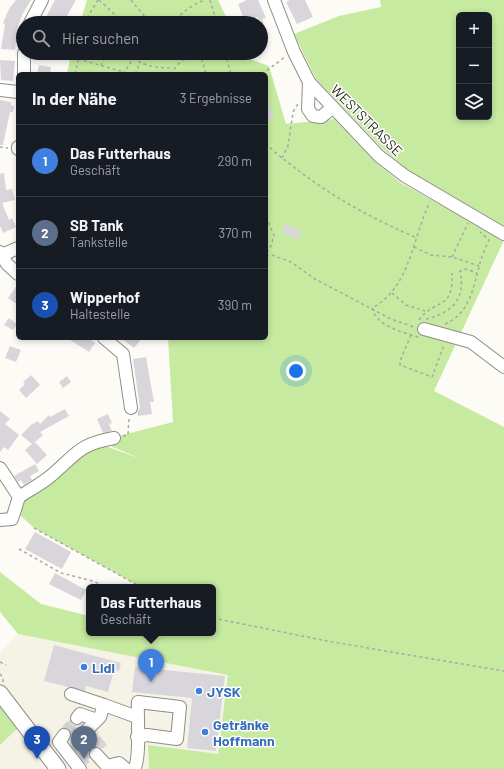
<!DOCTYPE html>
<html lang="de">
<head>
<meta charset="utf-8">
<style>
  :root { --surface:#171b24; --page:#242831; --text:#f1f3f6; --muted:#9ea1a6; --line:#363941; --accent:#b45309 }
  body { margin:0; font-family:Barlow,sans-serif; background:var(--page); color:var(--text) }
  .controls { position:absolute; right:12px; top:12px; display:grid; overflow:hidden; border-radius:6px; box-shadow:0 2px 6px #0003 }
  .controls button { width:36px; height:36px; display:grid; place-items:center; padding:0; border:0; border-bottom:1px solid var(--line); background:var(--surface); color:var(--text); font:20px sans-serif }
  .you { position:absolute; left:296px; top:371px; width:14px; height:14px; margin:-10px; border:3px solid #fff; border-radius:50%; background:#1a73e8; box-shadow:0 0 0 6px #1a73e833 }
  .badge { display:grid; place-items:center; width:26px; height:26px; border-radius:50%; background:var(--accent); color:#fff; font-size:13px; font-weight:700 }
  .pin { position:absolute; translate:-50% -33px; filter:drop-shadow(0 1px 2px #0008) }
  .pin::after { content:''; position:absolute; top:21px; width:14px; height:12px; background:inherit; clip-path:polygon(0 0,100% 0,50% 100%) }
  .popup { position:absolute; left:86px; top:584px; width:130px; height:52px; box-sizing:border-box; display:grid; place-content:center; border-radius:6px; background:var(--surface); filter:drop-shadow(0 1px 3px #0005); font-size:13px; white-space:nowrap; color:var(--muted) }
  .popup b { font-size:15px; color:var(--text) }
  .popup::after { content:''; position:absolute; left:50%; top:100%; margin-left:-8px; border:8px solid transparent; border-top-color:var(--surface) }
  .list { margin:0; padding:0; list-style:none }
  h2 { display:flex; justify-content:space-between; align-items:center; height:52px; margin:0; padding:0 16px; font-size:17px }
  h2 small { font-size:13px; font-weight:400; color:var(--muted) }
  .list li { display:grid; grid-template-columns:26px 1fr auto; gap:12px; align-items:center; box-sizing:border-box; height:72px; padding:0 16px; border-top:1px solid var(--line) }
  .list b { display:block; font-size:15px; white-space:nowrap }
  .list p { margin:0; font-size:13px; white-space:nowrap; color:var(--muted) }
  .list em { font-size:13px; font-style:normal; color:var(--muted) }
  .icon { flex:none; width:22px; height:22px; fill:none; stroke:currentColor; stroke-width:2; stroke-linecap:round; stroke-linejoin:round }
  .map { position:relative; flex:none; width:504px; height:769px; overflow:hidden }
  .search { position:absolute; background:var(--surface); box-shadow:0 2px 6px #0003; left:16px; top:16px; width:252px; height:44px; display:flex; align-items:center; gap:10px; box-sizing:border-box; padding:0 14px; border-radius:22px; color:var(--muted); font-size:15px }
  .panel { position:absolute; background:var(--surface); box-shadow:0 2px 6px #0003; left:16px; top:72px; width:252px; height:268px; border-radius:6px }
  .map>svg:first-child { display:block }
</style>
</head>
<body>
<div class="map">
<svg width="504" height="769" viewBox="0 0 504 769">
  <rect width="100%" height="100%" fill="#fcfbf6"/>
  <path fill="#f5f3e6" d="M18,634L229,674L218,755L148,745L149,769H0V745L22,723L0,690V653Z"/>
  <path fill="#c6eaa0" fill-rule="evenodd" d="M87,0H218L229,23H80Z
    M380,0H504V231L409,171L384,150L316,79L294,34L339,16L381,7ZM459,15H489V117H459Z
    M71,53H242L244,57L269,66L286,124L334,119L373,160L401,183L504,240L434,391L504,427V769H149L148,745L218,754L228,675L18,634L0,612V572L41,604L89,616V633H213V587H141L34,528L18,513L22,499L83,451L100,444L141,459L99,441L173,422L168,338H266V74H67Z
    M0,692L23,723L0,745Z"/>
  <path fill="#d9d6db" d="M16,0H31L22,15L17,29L15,50L1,49L5,24L3,23L9,9Z
    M55,0H76L63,23H43Z
    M247,0H258L266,18L259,20L258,17L245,22L238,4Z
    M290,0H305L313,17L297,24L286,2Z
    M262,19L268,38L261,40V20Z
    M0,60L15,61L13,81L1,80Z
    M39,65L51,67L50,74H37Z
    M266,98L274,118L266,121Z
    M0,100L11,102V105L14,106L13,112H10L3,145H0Z
    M4,173L6,190L12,189L15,200L2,203L9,220L12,218L16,227L3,233L0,226V174Z
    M285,224L302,232L298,239L282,232Z
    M18,284V305L8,298Z
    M9,318L17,324L13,330L4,325Z
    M67,338H88L95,343L89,352Z
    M121,338H142L134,348Z
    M10,346L21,350L16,362L5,358Z
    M146,357L154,402H150L152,414L138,416L137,412L140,408L133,359Z
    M31,375L40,385L26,398L19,390L25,384L23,382Z
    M67,376L71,382L63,388L59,382Z
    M65,409L69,416L40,432L43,435L35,442L47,455L37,464L25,450L32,444L21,435L32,424L38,421L40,424L49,415L50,417Z
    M0,411L10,419L5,424L19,435L8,450L4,447L0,452Z
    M108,414L112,423L109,424L112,431L103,433L97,419Z
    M35,464L39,471L30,476L32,480L24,485L21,480L18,482L14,476Z
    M35,532L71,552L62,569L25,549Z
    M55,573L86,590L81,600L49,584Z
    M54,645L121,663L119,671L114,670L108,692L86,686L85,691L44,681Z
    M135,667L225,676L216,751L187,748L192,698L132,692Z
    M70,719L72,724L77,725L71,733L65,725Z
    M100,736L107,745L102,749L96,747L95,740Z
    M77,746L81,751L83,749L89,751L90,758L88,760L90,762L86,765L73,748Z"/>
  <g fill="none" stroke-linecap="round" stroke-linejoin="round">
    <path stroke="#d2d1cd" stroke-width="12" stroke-dasharray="12 6" stroke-linecap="butt" d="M64,735L77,718"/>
    <g stroke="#8e8d88" stroke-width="14">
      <path id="minor" d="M274,0L294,52L309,82L379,156L405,176L504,234
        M30,23L42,0
        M24,74V53
        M309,82L308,109L313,116L321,117L332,108
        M0,90L18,92
        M18,149V147
        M0,252L7,264L18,274
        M2,255L18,248
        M424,329L471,342L504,367
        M104,338L123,354L131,408
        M0,468L19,497L12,519L0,520
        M19,497C31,489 43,483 53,474C77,453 80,444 114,438
        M71,694L104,705
        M77,718L80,714L97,720
        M64,735L59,742L80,769
        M89,744L81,736L100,717L104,705L137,717
        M96,754L107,766L119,763L126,769
        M134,769C141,759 137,717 138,702L180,707L177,739L147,735L137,737"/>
    </g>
    <g stroke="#8e8d88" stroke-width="17">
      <path id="major" d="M0,693L58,769"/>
    </g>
    <path stroke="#a8a8a4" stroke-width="1.5" stroke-dasharray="3 3" stroke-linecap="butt" d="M99,0L124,23
      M131,0L150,23
      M210,0L217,23
      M84,23L98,0
      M171,23C182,14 191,4 205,0
      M185,53L187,58
      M200,53L206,74
      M225,53L231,74
      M133,58C146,67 158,68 173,68
      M78,59L124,72
      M101,66L106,53
      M75,74L80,53
      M123,74L137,53
      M135,74L140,63
      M170,74L181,61L201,53
      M262,74L285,57
      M266,143C275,154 288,162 299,171C336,199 375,220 417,238
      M0,147L8,148
      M282,158L288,146L293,112L298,104
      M266,217L274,235L271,246L266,253
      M414,247L431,255L452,257L479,266
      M266,256L272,255L291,262L315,279L391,319L414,327
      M452,257L468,223
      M392,293L406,305L425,311
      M426,319C452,313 466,299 460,271L466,269L477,273
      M419,320C435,298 454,311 452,273
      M445,324C469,314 473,289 479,267C481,258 485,249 489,240L480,232
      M411,335L400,361V365L432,377L444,345
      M418,337C402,332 376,326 372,308C411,287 412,238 430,202
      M123,436L128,435L129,418
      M34,528L141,587
      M19,549L61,573L93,581L106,587
      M213,618L327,641L504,671
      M0,662L6,665
      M0,674L3,678V683"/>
    <use href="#minor" stroke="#fff" stroke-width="12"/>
    <use href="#major" stroke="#fff" stroke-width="15"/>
  </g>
  <g fill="#3f7fe0" stroke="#fffffe" stroke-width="1.5">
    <circle cx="84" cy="667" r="4"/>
    <circle cx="199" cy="691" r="4"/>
    <circle cx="205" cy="732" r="4"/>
  </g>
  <g text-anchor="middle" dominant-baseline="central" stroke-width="3" stroke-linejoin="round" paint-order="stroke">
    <g font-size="14" fill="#2a2a28" stroke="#fffffe">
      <text transform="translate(367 120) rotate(45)">WESTSTRASSE</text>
    </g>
    <g font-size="14" font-weight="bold" fill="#366cbe" stroke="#fffffe" text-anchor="start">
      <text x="92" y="667">Lidl</text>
      <text x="207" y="691">JYSK</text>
      <text x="213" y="724">Getränke<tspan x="213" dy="16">Hoffmann</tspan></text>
    </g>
  </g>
</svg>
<div class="controls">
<button>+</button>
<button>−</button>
<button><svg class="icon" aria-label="layers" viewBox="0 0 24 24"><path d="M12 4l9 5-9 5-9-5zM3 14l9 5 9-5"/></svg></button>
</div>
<div class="you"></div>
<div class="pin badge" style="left:151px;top:682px;background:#3f7fe0">1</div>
<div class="popup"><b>Das Futterhaus</b>Geschäft</div>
<div class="pin badge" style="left:84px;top:759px;background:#5c6f8a">2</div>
<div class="pin badge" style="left:37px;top:759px;background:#1a4fb4">3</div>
<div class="search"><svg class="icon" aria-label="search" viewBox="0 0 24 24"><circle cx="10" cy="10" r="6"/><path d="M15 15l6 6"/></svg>Hier suchen</div>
<section class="panel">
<h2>In der Nähe<small>3 Ergebnisse</small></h2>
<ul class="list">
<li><span class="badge" style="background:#3f7fe0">1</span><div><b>Das Futterhaus</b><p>Geschäft</p></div><em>290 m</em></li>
<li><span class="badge" style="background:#5c6f8a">2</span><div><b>SB Tank</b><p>Tankstelle</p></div><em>370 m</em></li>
<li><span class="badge" style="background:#1a4fb4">3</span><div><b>Wipperhof</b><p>Haltestelle</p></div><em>390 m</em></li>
</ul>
</section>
</div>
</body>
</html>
